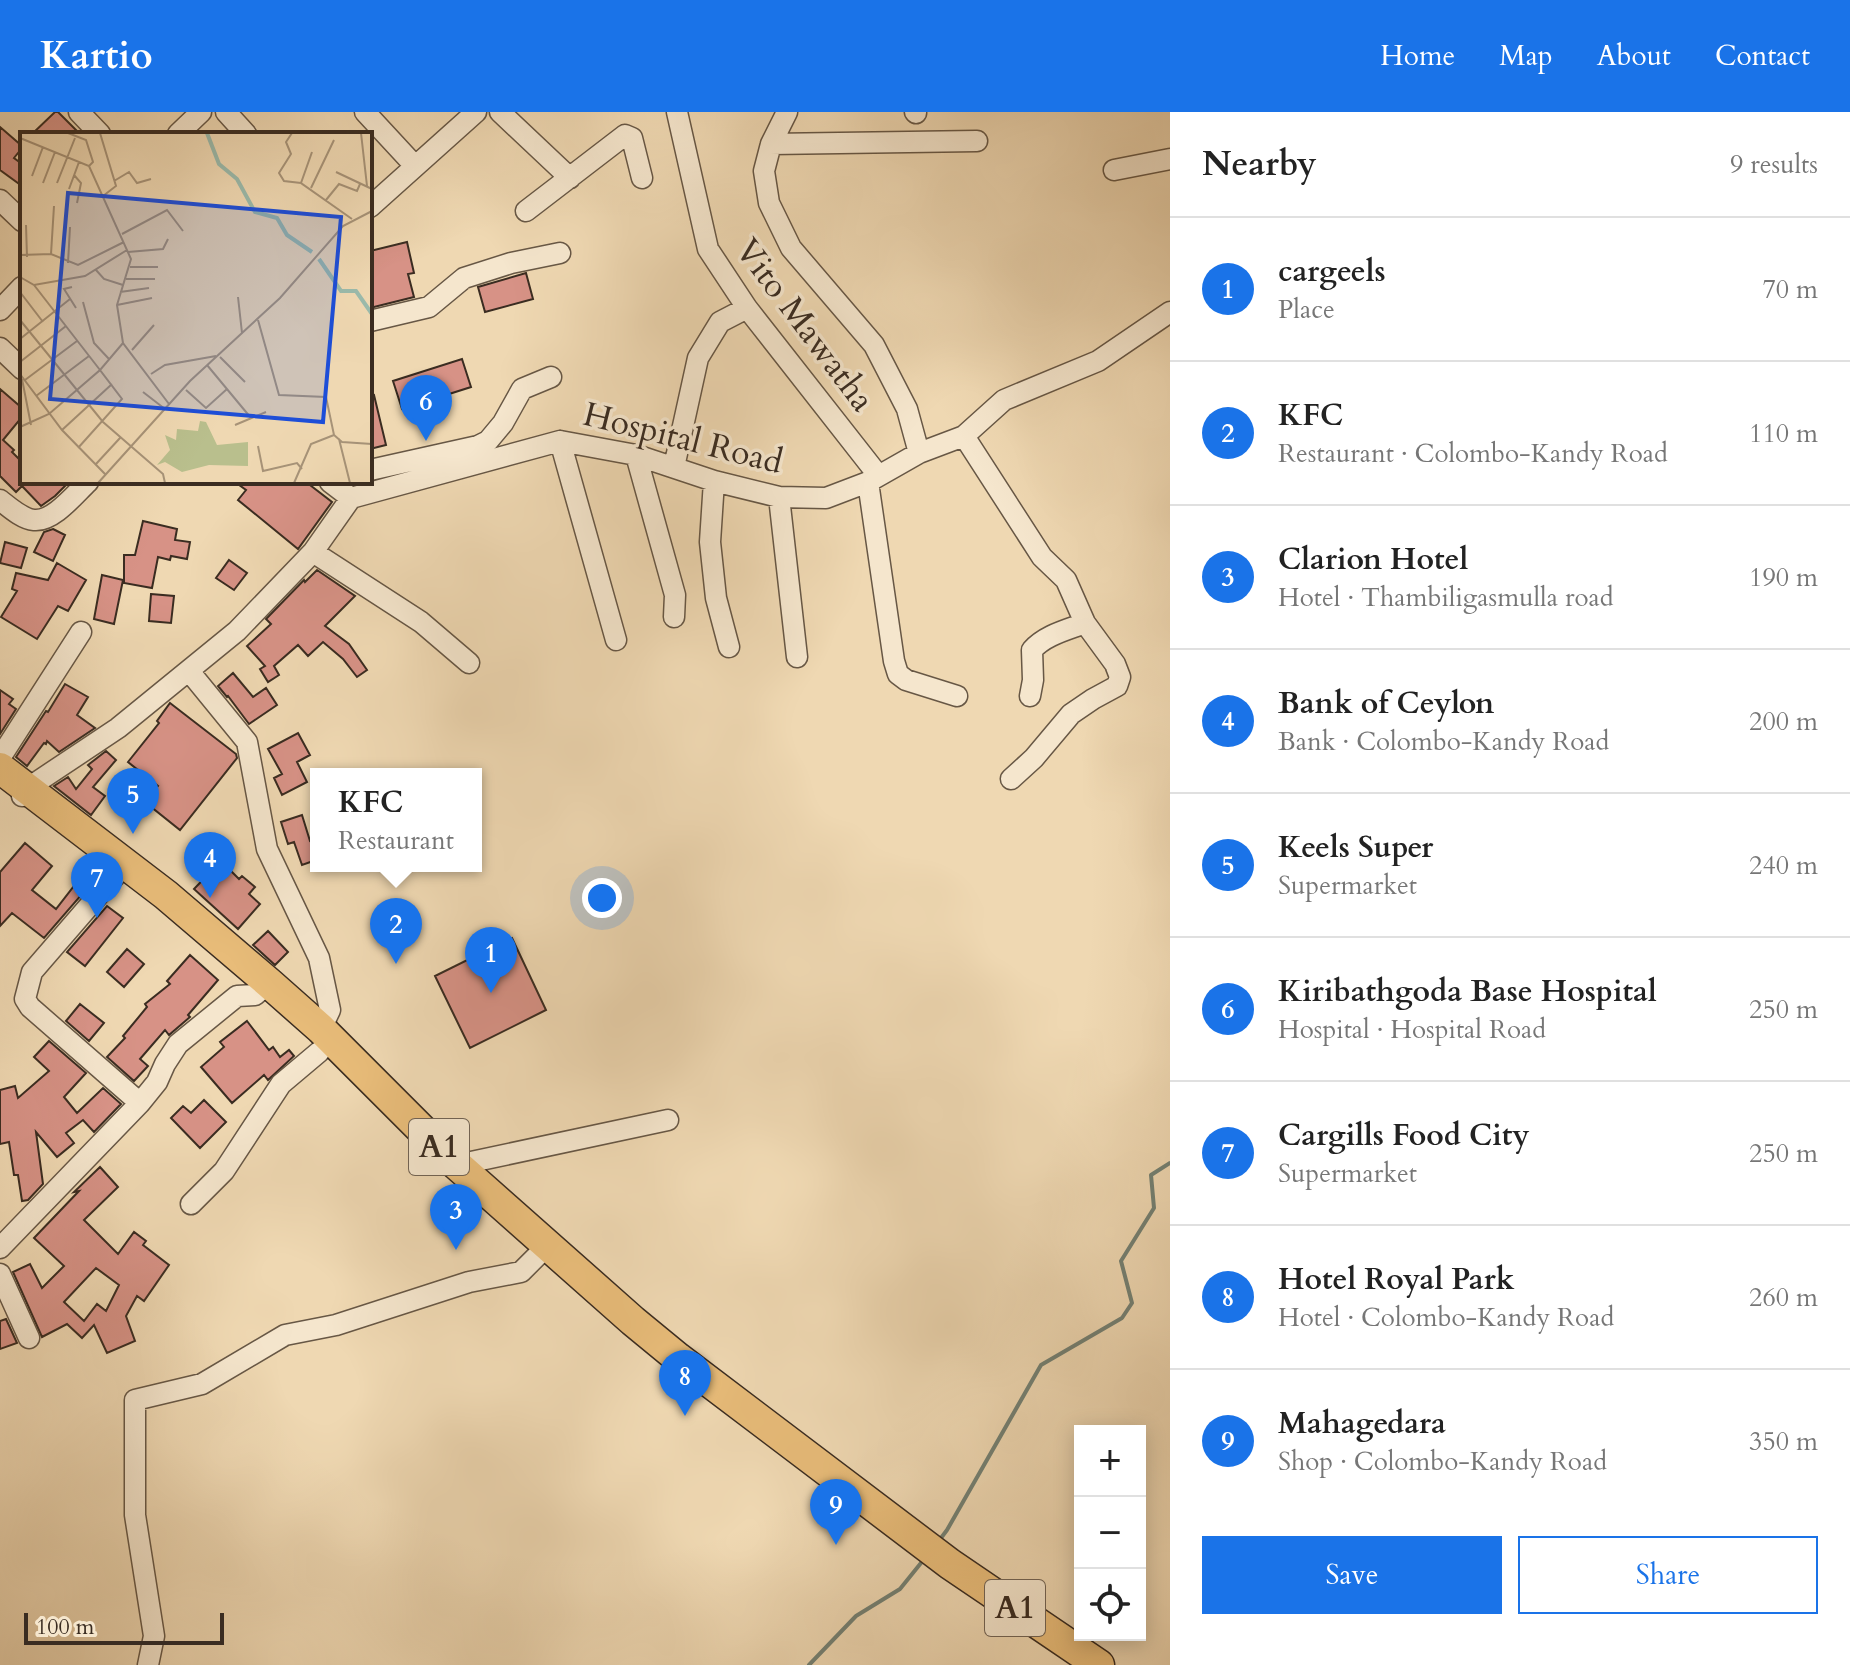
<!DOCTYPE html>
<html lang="en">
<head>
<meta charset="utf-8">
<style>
  :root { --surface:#fff; --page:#f2f2f2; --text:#222; --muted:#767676; --line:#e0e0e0; --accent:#1a73e8 }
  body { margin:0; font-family:Cardo,serif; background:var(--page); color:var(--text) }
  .controls { position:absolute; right:24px; bottom:24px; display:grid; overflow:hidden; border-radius:0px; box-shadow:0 4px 20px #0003 }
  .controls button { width:72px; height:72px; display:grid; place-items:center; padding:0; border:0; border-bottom:2px solid var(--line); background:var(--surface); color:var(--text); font:40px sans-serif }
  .scale { position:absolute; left:24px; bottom:20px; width:200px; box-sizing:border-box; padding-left:8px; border:4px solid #3a2c21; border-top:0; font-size:22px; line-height:28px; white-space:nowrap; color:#3a2c21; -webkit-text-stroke:6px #f5e6cd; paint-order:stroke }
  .you { position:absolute; left:602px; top:786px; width:28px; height:28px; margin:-20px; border:6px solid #fff; border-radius:50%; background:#1a73e8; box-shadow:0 0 0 12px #1a73e833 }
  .badge { display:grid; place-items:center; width:52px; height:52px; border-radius:50%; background:var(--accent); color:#fff; font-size:26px; font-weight:700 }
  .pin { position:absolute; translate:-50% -66px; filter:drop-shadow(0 2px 4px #0008) }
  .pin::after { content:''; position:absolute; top:42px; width:28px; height:24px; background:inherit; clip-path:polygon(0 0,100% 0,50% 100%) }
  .popup { position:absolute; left:310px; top:656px; width:172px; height:104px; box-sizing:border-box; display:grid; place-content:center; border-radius:0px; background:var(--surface); filter:drop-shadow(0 2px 6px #0005); font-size:26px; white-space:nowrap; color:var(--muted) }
  .popup b { font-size:30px; color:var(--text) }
  .popup::after { content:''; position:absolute; left:50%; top:100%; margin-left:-16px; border:16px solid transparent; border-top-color:var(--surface) }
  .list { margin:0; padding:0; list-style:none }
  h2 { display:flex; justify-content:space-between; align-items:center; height:104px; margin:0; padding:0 32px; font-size:34px }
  h2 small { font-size:26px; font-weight:400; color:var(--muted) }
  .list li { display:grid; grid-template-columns:52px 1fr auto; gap:24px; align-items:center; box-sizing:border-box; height:144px; padding:0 32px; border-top:2px solid var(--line) }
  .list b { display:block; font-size:30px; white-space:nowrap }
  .list p { margin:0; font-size:26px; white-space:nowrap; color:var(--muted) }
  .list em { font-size:26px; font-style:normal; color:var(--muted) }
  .actions { display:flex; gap:16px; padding:24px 32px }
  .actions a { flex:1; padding:18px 0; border:2px solid var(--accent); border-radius:0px; text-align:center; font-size:28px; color:var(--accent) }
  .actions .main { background:var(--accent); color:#fff }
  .icon { flex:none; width:44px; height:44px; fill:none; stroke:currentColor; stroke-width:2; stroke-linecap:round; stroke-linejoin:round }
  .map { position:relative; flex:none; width:1170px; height:1553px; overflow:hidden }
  header { display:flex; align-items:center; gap:48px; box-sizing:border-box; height:112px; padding:0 40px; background:var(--accent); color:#fff }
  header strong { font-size:38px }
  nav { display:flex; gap:44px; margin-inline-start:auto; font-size:28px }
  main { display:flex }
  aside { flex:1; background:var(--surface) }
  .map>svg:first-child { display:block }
</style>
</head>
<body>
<header>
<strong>Kartio</strong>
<nav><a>Home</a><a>Map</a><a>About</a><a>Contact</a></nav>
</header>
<main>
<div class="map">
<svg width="1170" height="1553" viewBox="0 0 1170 1553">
  <rect width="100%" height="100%" fill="#efd8b2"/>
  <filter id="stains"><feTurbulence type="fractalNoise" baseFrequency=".0025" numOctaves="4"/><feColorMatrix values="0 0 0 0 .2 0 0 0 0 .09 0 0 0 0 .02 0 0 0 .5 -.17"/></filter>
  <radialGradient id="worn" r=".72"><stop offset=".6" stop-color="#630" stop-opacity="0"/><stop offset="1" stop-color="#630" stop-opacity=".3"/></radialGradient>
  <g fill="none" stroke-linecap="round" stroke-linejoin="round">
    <path stroke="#748174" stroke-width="4" d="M938,1430L947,1418L1041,1253L1122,1206L1132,1191L1121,1149L1154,1096L1151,1063L1170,1051
      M809,1553L856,1504L900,1477L925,1446"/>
  </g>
  <path fill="#d79286" stroke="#3a2c21" stroke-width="2" fill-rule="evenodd" d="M55,0H58L80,22H32Z
    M0,15L22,34V36L14,46L22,52V74L0,58Z
    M407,130L414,161L408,162L414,185L370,196V139Z
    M526,161L533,187L485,200L478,175Z
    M462,247L471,275L402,297L393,269Z
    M0,277L22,296V305L3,328L14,338L12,340L22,350V370H69L55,384L41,394L22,374L16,380L0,364Z
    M374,283L386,333L370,337V284Z
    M235,370H306L332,390L298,437L238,388L246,378Z
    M143,409L177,417L175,428L190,430L187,447L171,444L170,448L158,445L152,476L124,471V443H135Z
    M53,417L65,423L53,449L34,440L44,420Z
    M5,430L27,436L21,456L0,451Z
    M229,448L247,461L234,478L216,466Z
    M57,451L86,468L68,499L58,494L37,527L1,505L17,479L12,477L16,461L48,468Z
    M317,458L355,484L325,514L349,532L367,558L357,565L343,547L323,530L308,544L298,533L274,554L279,563L268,570L260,557L265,554L247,534L271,512L266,507L304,468L305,470Z
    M102,463L123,468L114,512L94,507Z
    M151,482L174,484L171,511L149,509Z
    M233,561L253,585L266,576L277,593L249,612L228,584L227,585L218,574Z
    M65,572L88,585L77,603L95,616L59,640L47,629L46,632L44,631L27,654L16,645L46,599L48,600Z
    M0,578L13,587L9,592L16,597L0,622Z
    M170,591L236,642L237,646L180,718L145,690L158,674L128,650L159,611L157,609Z
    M298,621L310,643L297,650L307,670L282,683L274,666L282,662L268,637Z
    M106,639L116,648L93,675L105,684L91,703L54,674L68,665L76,677L92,657L88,653Z
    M302,703L310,729L316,727V748L302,753L294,730L288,732L281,710Z
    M25,731L52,754L32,778L56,797L74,774L83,781L44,826L12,801L0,814V760Z
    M221,749L239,767L242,764L255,775L249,782L260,792L238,817L194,777Z
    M107,794L123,806L85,854L67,840Z
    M268,819L288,840L275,853L253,833Z
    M512,826L546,898L470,936L435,864Z
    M127,837L144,852L124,875L107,860Z
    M190,843L218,868L188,903L190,905L169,923L165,918L140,947L148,954L134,969L107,945L125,926L123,924L147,895L145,892L170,872L167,869Z
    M80,892L104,911L89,929L66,909Z
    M247,909L269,938L273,935L280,945L289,938L294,944L268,968L264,963L232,991L201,955L224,935L220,930Z
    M49,929L86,961L64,985L77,1001L103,976L121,992L94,1020L83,1008L66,1021L74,1031L57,1045L36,1020L43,1072L28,1088L22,1089L18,1063H14L9,1030L0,1032V978L15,974L18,986L49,959L34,945Z
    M204,988L226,1010L200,1036L171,1006L183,994L191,1001Z
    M100,1055L118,1075L84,1108L118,1142L134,1120L146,1129L143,1133L169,1153L144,1189L137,1184L126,1204L135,1229L107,1241L94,1213L82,1226L67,1212L42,1225L13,1160L30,1152L42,1176L64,1154L34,1126L79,1079L74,1080ZM96,1156L119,1173L106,1199L97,1192L84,1209L64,1190Z
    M6,1207L17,1231L0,1237V1209Z"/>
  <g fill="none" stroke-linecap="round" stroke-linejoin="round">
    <g stroke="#675745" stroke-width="23">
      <path id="minor" d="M79,0L100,22
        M226,0L246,22
        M365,0L415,54
        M500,0L570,66
        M677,0L708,137L747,196L878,363
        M787,0L771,32L764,59L769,91L791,136L874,233L907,297L919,341
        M915,0L916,1
        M178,22L201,0
        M771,32L977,29
        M1114,58L1170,47
        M0,88L22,109
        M370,95L476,0
        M526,99L625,23L632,26L642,66
        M0,198L22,175
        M370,209L429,195L464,166L511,151L560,141
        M0,236L22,257
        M964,324L1042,445L1066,468L1085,511L1115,552L1120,565L1117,574L1093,587L1071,602L1034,646L1011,667
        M560,329L616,528
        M636,343L675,483L674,505
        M674,355L698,246L720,210L747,196
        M370,358L478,334L488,329L503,311L522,277L551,265
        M714,369L710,430L716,486L729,535
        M330,370L351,386
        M868,370L894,549L898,562L906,568L957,584
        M779,385L797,545
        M0,388C9,395 22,407 34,408C53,410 75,382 88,370
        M313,440L421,510L469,551
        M189,559L247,630L267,737L319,846L330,898L321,917
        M1030,584L1033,568L1032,538C1045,523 1067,518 1085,511
        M0,646L81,520
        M22,684L28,676L118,616L237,519L313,440L351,386L560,329L636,343L714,369L779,385L826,386L868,370L919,341L964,324L1004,288L1098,249L1170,200
        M115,764L32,860L25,887L30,895L140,991
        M457,1053L668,1008
        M191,1092L224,1059L281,972L319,940
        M0,1136L140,991L157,970L165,952L178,932L237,884L255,883L269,871
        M0,1162L29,1226
        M148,1553L154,1524L135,1403V1288L202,1272L285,1223L336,1213L469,1170L521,1160L547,1134"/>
    </g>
    <g stroke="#3a2c21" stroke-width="33">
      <path id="highway" d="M0,656L166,783L269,871L321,917L457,1053L633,1209L678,1246L950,1452L1099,1553"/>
    </g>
    <use href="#minor" stroke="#f5e6cd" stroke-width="20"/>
    <use href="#highway" stroke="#e8bc79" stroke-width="30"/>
  </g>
  <g text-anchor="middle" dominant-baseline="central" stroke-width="7" stroke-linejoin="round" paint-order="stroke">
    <g fill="#f5e6cd" stroke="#726455" stroke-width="2">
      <rect x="409" y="1007" width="60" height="56" rx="6"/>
      <rect x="985" y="1468" width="60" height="56" rx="6"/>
    </g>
    <g font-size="32" font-weight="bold" fill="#3a2c21">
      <text x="439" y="1035">A1</text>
      <text x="1015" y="1496">A1</text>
    </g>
    <g font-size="34" fill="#3a2c21" stroke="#f5e6cd">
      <text transform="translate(805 213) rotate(53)">Vito Mawatha</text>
      <text transform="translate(683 326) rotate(14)">Hospital Road</text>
    </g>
  </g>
  <g transform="translate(20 20)">
    <rect width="352" height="352" fill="#efd8b2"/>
    <path d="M180,289L186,290L197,313L228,310V334L189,333L162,340L145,330L137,333L150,318L145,303L156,308L157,297L178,299Z" fill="#b9bf8d"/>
    <path fill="none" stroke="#9abaab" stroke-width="4" d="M187,1L199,32L217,47L235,80L257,86L267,103L292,120M299,127L321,159H336L352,182"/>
    <path fill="none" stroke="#a79378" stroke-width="2" d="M48,1L66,8L73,30L69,34M80,1L96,54L83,64M272,1L266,10L271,22L259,41L264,49L281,51M341,1L347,54M0,6L69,34L111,127L97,173L103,211L149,272M292,20L281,51L332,87M316,40L352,57M54,43L61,51L57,71M12,44L23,15M94,49L109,40L117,51L131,47M23,51L35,20M37,51L55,6M291,56L314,8M49,57L59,30M306,68L319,52L337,59L340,52M6,93L7,125M102,102L147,78L163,99M108,120L143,117L148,107M31,122L34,74M0,123L31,122L58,133L104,110M48,131L50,95M110,135H138M76,138L84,147L103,153M0,145L14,153L65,144L107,118M106,147H135M52,155L44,157L56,176M0,160L23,190M100,160L129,156M218,165L222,201M63,170L74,211L89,227M97,173L132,166M0,188L83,290L143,342L145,351M238,188L259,263L306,265L314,303L322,310L352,312M0,207L50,167M112,218L134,193M200,225L225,250M0,230L46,194M187,233L231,286M0,242L42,298L85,342M131,242L145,233L196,224M2,247L11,293M5,248L57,209M166,258L186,276L207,257M123,260L145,277M16,264L69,224M215,293L246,280M0,295L29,282L80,238L14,153M42,298L92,252M319,307L330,351M238,314L243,339L277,331L282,337M58,316L102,267L80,238L103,211M76,332L100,306M78,351L170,249L260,166L323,94L352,79M274,351L291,312L314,303"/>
    <path fill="#1d4ed8" fill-opacity="0.15" stroke="#1d4ed8" stroke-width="4" d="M48,61L321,85L303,290L30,267Z"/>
    <rect width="352" height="352" fill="none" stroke="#3a2c21" stroke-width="4"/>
  </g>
  <rect width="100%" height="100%" filter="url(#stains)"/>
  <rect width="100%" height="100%" fill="url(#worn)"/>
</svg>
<div class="controls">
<button>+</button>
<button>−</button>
<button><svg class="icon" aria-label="locate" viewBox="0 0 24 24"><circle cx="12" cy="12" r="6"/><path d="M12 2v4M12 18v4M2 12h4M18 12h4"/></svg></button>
</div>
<div class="scale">100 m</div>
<div class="you"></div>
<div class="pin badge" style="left:491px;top:881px">1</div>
<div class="pin badge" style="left:396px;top:852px">2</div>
<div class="popup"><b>KFC</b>Restaurant</div>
<div class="pin badge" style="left:456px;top:1138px">3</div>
<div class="pin badge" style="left:210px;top:786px">4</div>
<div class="pin badge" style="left:133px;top:722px">5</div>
<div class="pin badge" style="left:426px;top:329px">6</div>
<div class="pin badge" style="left:97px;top:806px">7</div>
<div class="pin badge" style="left:685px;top:1304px">8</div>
<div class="pin badge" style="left:836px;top:1433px">9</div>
</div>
<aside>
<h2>Nearby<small>9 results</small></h2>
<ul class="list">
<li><span class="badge">1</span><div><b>cargeels</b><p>Place</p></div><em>70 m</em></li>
<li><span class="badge">2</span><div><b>KFC</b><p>Restaurant · Colombo-Kandy Road</p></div><em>110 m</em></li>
<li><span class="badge">3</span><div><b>Clarion Hotel</b><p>Hotel · Thambiligasmulla road</p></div><em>190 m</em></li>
<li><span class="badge">4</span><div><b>Bank of Ceylon</b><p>Bank · Colombo-Kandy Road</p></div><em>200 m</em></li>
<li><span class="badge">5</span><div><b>Keels Super</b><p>Supermarket</p></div><em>240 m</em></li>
<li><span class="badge">6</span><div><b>Kiribathgoda Base Hospital</b><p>Hospital · Hospital Road</p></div><em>250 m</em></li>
<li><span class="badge">7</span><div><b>Cargills Food City</b><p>Supermarket</p></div><em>250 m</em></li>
<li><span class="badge">8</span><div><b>Hotel Royal Park</b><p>Hotel · Colombo-Kandy Road</p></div><em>260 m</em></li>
<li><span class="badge">9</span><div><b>Mahagedara</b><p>Shop · Colombo-Kandy Road</p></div><em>350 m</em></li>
</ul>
<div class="actions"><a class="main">Save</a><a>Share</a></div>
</aside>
</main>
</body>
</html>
